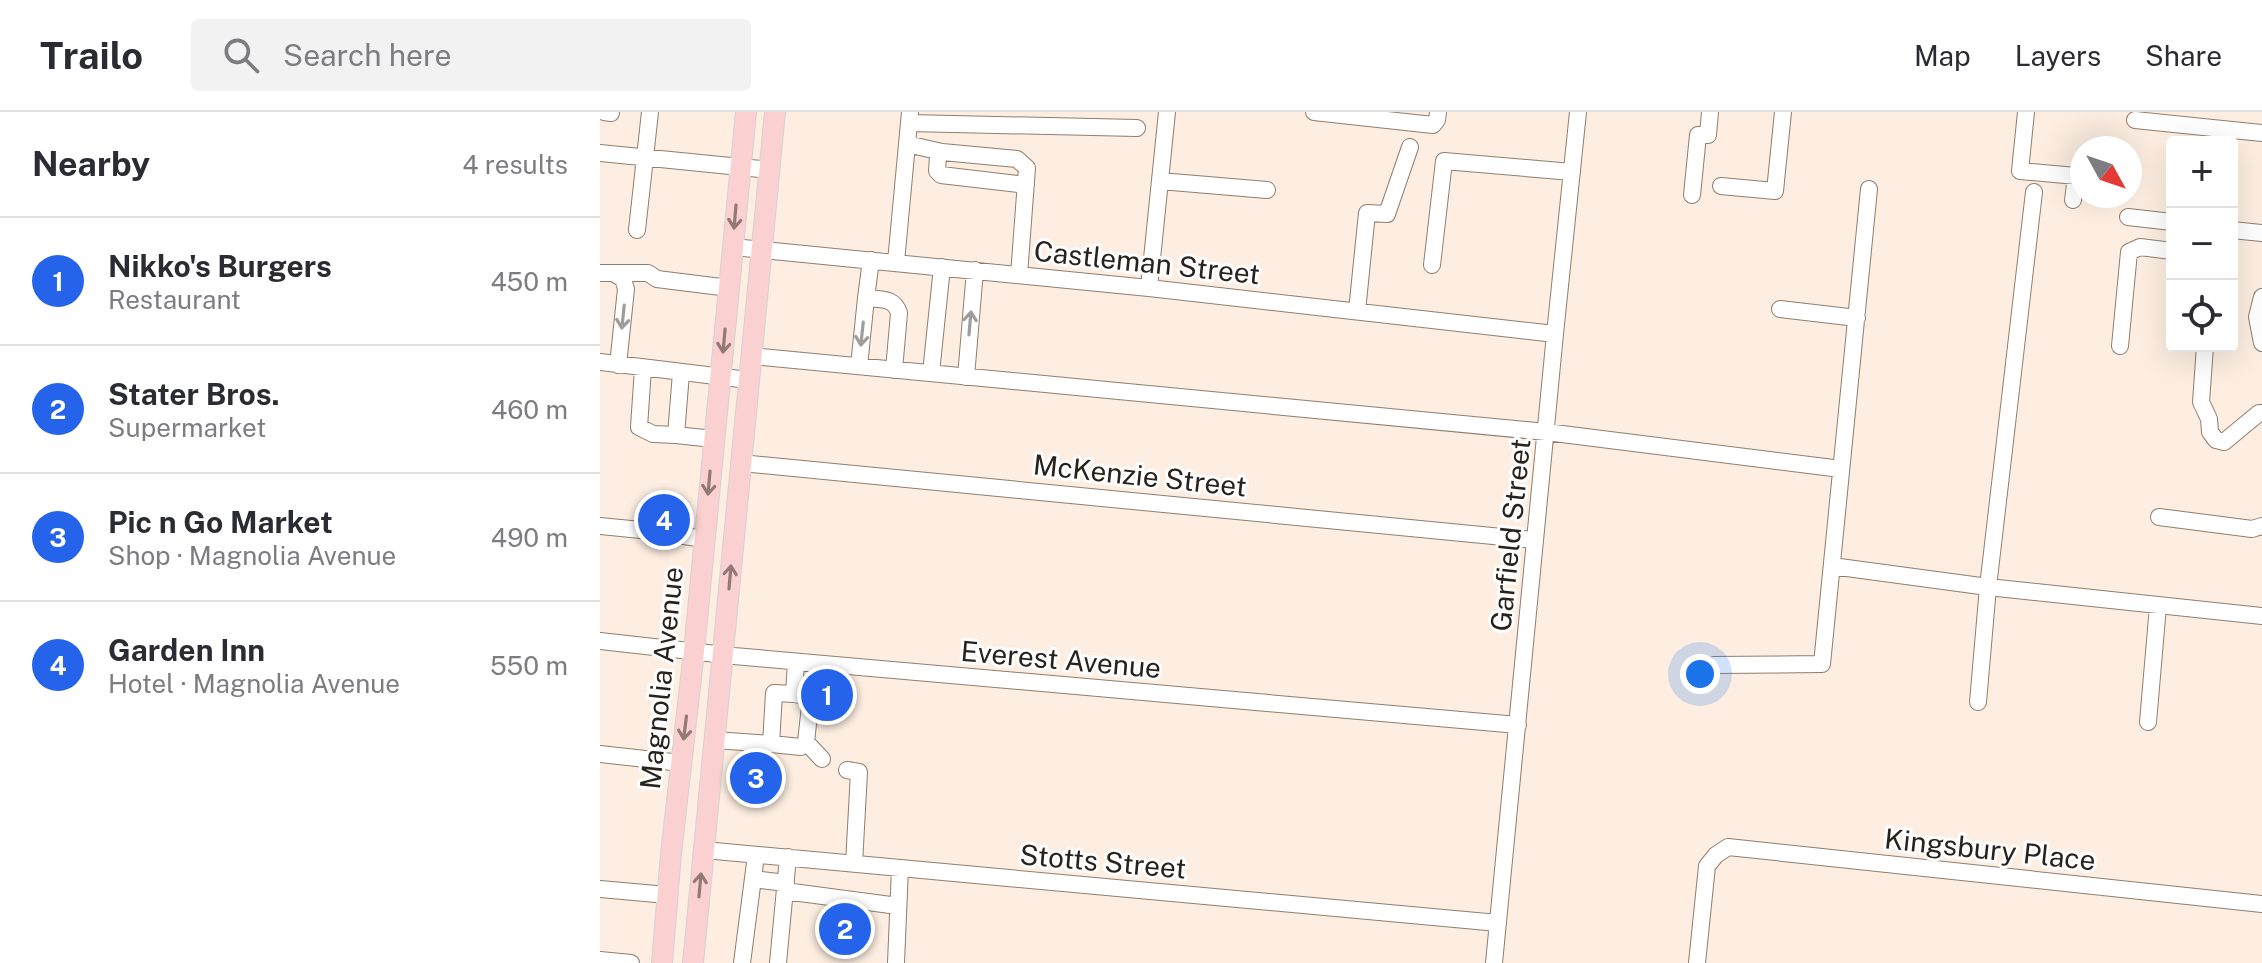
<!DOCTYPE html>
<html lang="en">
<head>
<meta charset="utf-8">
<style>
  :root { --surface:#fff; --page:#f2f2f3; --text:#2b2b33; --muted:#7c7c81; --line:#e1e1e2; --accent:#2563eb }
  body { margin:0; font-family:"Public Sans",sans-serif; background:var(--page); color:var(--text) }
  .controls { position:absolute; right:24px; top:24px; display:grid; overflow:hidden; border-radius:8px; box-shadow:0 8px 32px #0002 }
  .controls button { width:72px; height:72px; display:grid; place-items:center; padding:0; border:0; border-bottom:2px solid var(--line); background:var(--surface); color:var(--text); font:40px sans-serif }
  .compass { position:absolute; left:1470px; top:24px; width:72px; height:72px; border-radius:50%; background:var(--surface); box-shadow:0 8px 32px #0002; rotate:130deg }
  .you { position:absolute; left:1100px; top:562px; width:28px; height:28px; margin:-20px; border:6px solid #fff; border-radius:50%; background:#1a73e8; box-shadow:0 0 0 12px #1a73e833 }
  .badge { display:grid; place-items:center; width:52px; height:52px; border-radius:50%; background:var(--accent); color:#fff; font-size:26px; font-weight:700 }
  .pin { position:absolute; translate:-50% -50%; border:4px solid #fff; box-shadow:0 2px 8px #0006 }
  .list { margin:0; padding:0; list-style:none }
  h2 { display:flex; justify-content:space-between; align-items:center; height:104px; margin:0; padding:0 32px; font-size:34px }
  h2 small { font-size:26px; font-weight:400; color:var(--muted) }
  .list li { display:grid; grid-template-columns:52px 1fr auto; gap:24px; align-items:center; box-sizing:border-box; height:128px; padding:0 32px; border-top:2px solid var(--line) }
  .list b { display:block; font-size:30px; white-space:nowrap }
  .list p { margin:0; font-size:26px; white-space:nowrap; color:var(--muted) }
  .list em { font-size:26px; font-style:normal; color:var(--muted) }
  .icon { flex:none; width:44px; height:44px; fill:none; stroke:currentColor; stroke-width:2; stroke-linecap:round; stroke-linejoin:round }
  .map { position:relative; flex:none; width:1662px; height:851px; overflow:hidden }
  header { display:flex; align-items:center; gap:48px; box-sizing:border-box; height:112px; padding:0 40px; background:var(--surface); border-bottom:2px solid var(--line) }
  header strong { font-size:38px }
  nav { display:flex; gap:44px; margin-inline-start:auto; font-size:28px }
  .search { width:560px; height:72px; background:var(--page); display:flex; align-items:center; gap:20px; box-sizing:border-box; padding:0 28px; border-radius:8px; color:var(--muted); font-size:30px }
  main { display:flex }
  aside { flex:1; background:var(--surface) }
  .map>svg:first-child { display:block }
</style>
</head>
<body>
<header>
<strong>Trailo</strong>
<div class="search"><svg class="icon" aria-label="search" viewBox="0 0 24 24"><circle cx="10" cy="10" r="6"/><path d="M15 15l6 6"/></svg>Search here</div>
<nav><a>Map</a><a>Layers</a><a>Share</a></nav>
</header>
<main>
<aside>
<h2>Nearby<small>4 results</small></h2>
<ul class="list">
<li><span class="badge">1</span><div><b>Nikko's Burgers</b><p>Restaurant</p></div><em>450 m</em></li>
<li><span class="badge">2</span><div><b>Stater Bros.</b><p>Supermarket</p></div><em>460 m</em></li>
<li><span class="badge">3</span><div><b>Pic n Go Market</b><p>Shop · Magnolia Avenue</p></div><em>490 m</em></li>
<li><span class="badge">4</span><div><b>Garden Inn</b><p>Hotel · Magnolia Avenue</p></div><em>550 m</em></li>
</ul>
</aside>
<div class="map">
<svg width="1662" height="851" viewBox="0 0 1662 851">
  <rect width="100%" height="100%" fill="#fdeee1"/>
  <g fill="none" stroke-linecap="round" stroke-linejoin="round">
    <g stroke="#8f7e6f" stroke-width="18">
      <path id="minor" d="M4,0L11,1
        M714,0L833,13L837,8L838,0
        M1426,0L1420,59L1476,64L1473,88
        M1535,8L1662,21
        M309,11L537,16
        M307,32L342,40
        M0,41L170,58
        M560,69L667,78
        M1121,74L1175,79L1183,0
        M1092,83L1098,23H1108L1110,0
        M1528,105L1572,110
        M37,118L50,0
        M1632,118L1662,121
        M133,135L549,176L955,222
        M296,150L310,0
        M832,153L844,49L972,60
        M0,161H48L57,167L129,176
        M15,162L23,167L26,177L18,253
        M419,163L427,56L417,47L342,40L338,44L337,59L341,63L426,73
        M549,176L567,0
        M1662,185L1657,205L1662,231
        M266,186L271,148
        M1180,197L1257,206
        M757,199L767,101L787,102L810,35
        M1520,234L1529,140L1540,135L1572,139
        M1605,234L1601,290L1609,307L1610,320L1616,328L1624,330L1659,301H1662
        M151,244L946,320L1241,357
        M0,250L148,268
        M259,254L266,186C281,188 294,185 299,201L294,258
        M43,256L39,315L53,322L76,323L81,261
        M331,261L342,155
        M366,265L375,158
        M76,323L113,327
        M141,351L934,428
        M1559,405L1652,417L1662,414
        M0,414L51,419
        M71,422L104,427
        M1232,454L1388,475L1662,504
        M0,529L134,544L918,613
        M196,550L194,582L211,585L206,630L222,647
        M1114,553L1222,552L1269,77
        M194,582L174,581L171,632L201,635L206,630
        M1378,590L1388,475L1434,80
        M1548,610L1558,494
        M115,628L171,632
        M0,642L81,651
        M247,658L259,660L254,752
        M104,738L898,811
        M153,767L186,771
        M0,777L67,783
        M185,779L298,794
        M0,848L31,851
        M142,851L156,743
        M178,851L188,745
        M296,851L300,756
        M894,851L955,222L978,0
        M1097,851L1107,754L1116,743L1128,735L1662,792"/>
    </g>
    <g stroke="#d4d3d2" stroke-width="22">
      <path id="major" d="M62,851L71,742L94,539L146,0
        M93,851L175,0"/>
    </g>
    <use href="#minor" stroke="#fff" stroke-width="16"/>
    <use href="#major" stroke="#fbd0d0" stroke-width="20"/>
  </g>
  <defs><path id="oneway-shaft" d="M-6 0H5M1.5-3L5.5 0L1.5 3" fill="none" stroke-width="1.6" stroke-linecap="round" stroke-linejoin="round" transform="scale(2)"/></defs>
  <g stroke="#927976">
    <use href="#oneway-shaft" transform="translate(135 105) rotate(95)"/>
    <use href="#oneway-shaft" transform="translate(124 229) rotate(95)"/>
    <use href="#oneway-shaft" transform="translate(109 371) rotate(95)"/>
    <use href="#oneway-shaft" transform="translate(130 465) rotate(-85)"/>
    <use href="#oneway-shaft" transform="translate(85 616) rotate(97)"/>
    <use href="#oneway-shaft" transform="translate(100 773) rotate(-85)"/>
  </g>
  <g stroke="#9f9c99">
    <use href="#oneway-shaft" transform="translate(23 205) rotate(96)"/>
    <use href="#oneway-shaft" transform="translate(370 211) rotate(-85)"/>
    <use href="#oneway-shaft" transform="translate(262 222) rotate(96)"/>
  </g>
  <g text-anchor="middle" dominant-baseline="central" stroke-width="6" stroke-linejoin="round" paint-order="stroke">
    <g font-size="28" fill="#29221c" stroke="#fefefe">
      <text transform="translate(547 150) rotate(6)">Castleman Street</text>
      <text transform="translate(540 363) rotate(6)">McKenzie Street</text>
      <text transform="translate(910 423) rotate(-84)">Garfield Street</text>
      <text transform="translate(461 547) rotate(5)">Everest Avenue</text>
      <text transform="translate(61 566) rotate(-84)">Magnolia Avenue</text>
      <text transform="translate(1390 737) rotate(6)">Kingsbury Place</text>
      <text transform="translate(503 749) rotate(5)">Stotts Street</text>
    </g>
  </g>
</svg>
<div class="controls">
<button>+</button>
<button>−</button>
<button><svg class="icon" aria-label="locate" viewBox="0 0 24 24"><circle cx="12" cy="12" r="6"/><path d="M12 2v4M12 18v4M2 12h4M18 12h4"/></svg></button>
</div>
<svg class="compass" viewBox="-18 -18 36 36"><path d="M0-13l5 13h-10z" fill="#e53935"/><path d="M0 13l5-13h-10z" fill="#7c7c81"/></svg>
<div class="you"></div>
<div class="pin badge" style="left:227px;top:583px">1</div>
<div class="pin badge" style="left:245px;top:817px">2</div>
<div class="pin badge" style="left:156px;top:666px">3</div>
<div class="pin badge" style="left:64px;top:408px">4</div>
</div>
</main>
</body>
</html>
